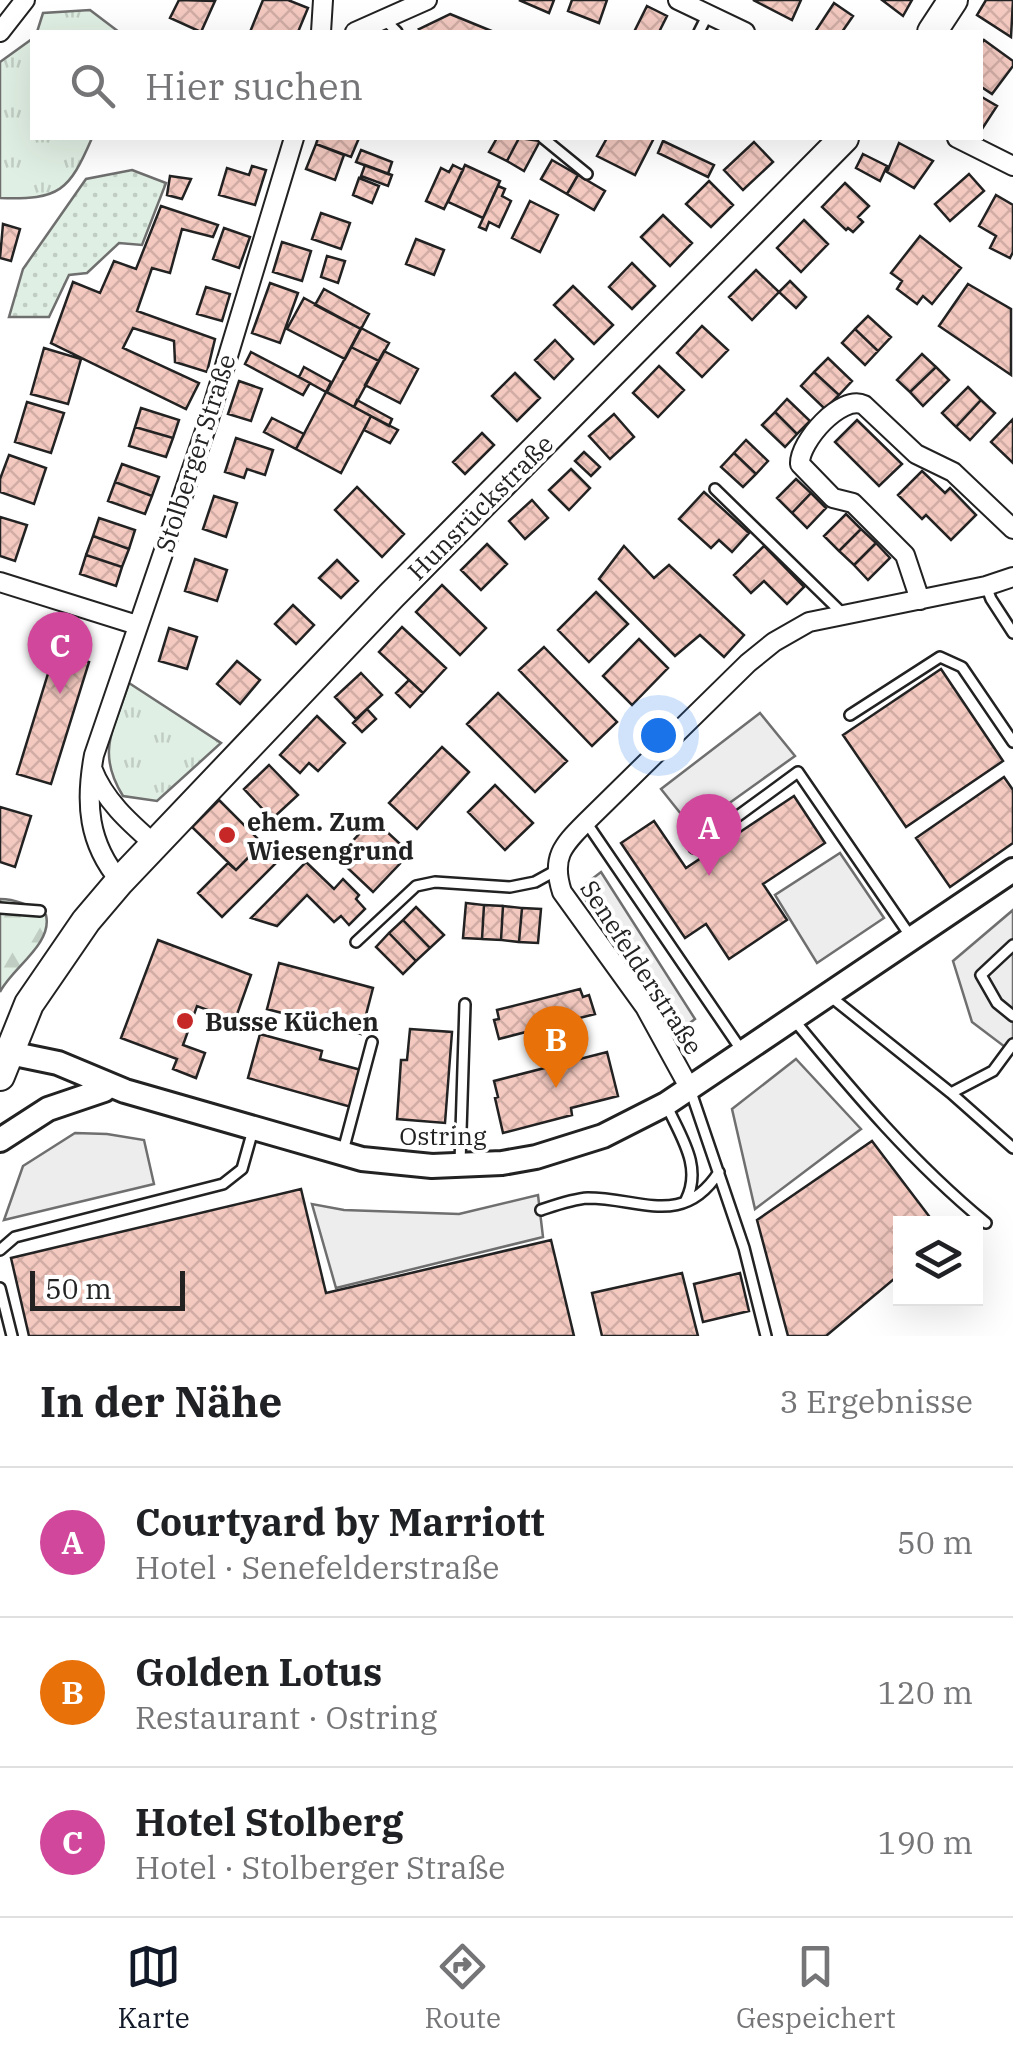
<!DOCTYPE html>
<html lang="de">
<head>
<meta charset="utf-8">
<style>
  :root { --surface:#fff; --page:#f6f6f6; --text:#202124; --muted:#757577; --line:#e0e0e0; --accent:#111827 }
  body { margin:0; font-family:"IBM Plex Serif",serif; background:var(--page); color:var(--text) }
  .controls { position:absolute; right:30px; bottom:30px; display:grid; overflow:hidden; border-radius:0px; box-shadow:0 10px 40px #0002 }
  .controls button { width:90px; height:90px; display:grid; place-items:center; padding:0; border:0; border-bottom:2px solid var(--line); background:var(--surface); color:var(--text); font:50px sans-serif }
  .scale { position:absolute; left:30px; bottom:25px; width:155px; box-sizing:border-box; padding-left:10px; border:5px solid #222; border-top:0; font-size:28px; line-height:35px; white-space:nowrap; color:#222; -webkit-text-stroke:8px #fff; paint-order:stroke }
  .you { position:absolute; left:658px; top:735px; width:35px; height:35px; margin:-25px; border:8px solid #fff; border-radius:50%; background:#1a73e8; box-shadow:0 0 0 15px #1a73e833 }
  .badge { display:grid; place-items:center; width:65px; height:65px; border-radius:50%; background:var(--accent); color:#fff; font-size:32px; font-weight:700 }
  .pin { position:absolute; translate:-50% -82px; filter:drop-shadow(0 2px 5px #0008) }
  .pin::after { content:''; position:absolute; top:52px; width:35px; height:30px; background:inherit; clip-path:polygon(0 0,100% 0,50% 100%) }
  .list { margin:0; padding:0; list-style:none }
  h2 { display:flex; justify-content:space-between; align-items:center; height:130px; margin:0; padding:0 40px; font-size:42px }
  h2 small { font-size:32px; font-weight:400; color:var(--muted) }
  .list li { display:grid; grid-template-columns:65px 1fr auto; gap:30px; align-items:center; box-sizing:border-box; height:150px; padding:0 40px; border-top:2px solid var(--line) }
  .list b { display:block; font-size:38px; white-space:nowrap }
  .list p { margin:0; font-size:32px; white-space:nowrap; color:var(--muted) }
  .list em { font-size:32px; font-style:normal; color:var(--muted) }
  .icon { flex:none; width:55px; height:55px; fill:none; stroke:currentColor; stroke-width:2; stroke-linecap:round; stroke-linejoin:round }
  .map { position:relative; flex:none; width:1013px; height:1336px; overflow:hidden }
  .search { position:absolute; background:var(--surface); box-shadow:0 10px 40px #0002; left:30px; right:30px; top:30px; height:110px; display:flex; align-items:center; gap:25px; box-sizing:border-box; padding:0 35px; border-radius:0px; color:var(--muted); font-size:38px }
  .sheet { height:580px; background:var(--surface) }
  nav { display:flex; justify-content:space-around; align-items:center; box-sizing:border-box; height:140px; border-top:2px solid var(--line); background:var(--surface); font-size:28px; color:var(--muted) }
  nav a { display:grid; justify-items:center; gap:5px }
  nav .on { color:var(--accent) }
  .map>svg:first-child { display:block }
</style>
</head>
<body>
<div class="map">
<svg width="1013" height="1336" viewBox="0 0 1013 1336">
  <defs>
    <pattern id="grass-dots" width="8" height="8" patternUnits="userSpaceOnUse" patternTransform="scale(2.5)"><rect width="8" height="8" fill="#e0efe3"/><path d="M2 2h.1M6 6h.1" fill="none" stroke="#c0cdc2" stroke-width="1.8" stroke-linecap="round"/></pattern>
    <pattern id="forest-firs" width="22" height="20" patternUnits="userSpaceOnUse" patternTransform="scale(2.5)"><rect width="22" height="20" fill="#e0efe3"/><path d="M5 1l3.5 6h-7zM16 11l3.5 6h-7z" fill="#c0cdc2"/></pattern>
    <pattern id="park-tufts" width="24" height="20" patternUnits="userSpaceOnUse" patternTransform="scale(2.5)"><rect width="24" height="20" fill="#e0efe3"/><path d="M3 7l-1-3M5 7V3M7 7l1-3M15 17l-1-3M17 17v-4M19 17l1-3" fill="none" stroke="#c0cdc2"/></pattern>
    <pattern id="building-cross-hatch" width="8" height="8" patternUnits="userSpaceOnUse" patternTransform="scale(2.5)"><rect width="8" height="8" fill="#f3c9c0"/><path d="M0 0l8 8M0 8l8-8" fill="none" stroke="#d0aca5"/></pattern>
  </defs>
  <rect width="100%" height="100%" fill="#fff"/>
  <path fill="url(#grass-dots)" stroke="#6f6f6f" stroke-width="2.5" d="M132,170L166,183L142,245L119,243L87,273L69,275L49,317H9L23,269L86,179Z"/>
  <path fill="url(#forest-firs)" stroke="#6f6f6f" stroke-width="2.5" d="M0,899C18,899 31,907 46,915C53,944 12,968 0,992Z"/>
  <path fill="url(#park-tufts)" stroke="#6f6f6f" stroke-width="2.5" d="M90,10L119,32H37L43,13Z
    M32,39V138H92C69,191 60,200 0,198V62Z
    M129,683L221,743L157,801L123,796C95,751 115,728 129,683Z"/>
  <path fill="#ededed" stroke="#6f6f6f" stroke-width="2.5" d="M760,713L795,756L693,829L661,789Z
    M840,853L884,918L817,963L775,895Z
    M601,872L695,1019L672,1037L579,889Z
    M1013,910V1053L972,1022L953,961Z
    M796,1059L861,1129L755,1209L732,1109Z
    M75,1133L107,1134L144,1140L154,1184L4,1220L23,1166Z
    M538,1195L543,1237L336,1288L312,1204L344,1210L459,1214Z"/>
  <path fill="url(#building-cross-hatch)" stroke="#222" stroke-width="2.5" d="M179,0L215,1L201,32L170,18Z
    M263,0H288L308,8L298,32H250Z
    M519,0H554L549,13Z
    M572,0H607L599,23L568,11Z
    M753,0H801L792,20Z
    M882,0H912L903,16Z
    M986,0H1013L1011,37L977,15Z
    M834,3L853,16L842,32H815Z
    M647,6L667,16L659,32H634Z
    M450,14L494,32H422L419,29Z
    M984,40L1013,61V66L992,94L980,86V45Z
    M980,96L997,106L980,132Z
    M318,138H359L351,157L316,144Z
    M497,138H519L507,161L489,152Z
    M519,138L540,141L524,171L507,161Z
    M607,138H654L635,175L597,156Z
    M663,141L714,165L708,177L658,153Z
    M754,142L773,162L743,190L724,170Z
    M899,143L933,161L914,188L887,172Z
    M316,144L344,155L335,180L306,169Z
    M361,150L392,162L388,174L356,162Z
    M863,154L887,166L880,181L856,168Z
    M552,160L578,175L567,194L541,179Z
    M365,165L392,175L388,186L361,176Z
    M453,165L463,170L444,209L426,201L441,168L449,172Z
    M465,165L500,181L483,218L448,202Z
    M252,166L266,170L255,205L219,195L227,168L249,175Z
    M969,174L984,191L950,221L935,204Z
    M578,175L605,191L594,210L567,194Z
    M170,176L191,179L182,199L167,195Z
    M359,178L379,186L372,203L353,195Z
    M709,181L733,205L711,227L686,204Z
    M845,183L869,206L858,217L863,222L853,232L848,228L846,230L822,207Z
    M498,186L505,189L502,196L511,201L499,227L489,222L486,230L479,227Z
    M996,195L1013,205V252L1010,258L990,248L996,236L979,226Z
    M530,201L558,215L540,252L512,238Z
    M161,206L218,225L213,237L182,229L170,273L152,268L137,311L215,339L207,372L175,362L174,341L133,328L123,348L199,383L186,409L51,343L73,282L100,293L114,261L136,269Z
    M321,213L350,223L341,249L312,239Z
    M663,215L692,243L670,266L641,237Z
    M804,220L828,244L801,272L777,248Z
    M3,224L20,229L11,261L0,258Z
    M224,228L250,237L239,268L213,259Z
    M920,236L961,268L932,304L923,296L917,304L897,289L902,281L891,273Z
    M416,239L444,250L434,275L406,264Z
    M282,242L311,251L302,281L273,272Z
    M327,256L345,261L338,283L321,277Z
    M632,263L655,286L632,309L609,287Z
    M756,270L779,292L752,320L729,297Z
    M790,281L806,297L796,308L779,292Z
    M270,283L298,293L280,343L252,333Z
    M968,284L1011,309V375L939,326Z
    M573,286L613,325L594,344L554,305Z
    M206,287L230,294L222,321L197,314Z
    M324,289L369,314L361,329L315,305Z
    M304,298L361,329L345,359L287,329Z
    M868,316L891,337L878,351L855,329Z
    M702,326L728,350L702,377L677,353Z
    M361,328L389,343L379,361L351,347Z
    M855,329L878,351L865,365L842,343Z
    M555,340L573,359L554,379L535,360Z
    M351,347L379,361L354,407L327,392Z
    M44,348L81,359L68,404L31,394Z
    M384,351L418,369L400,403L365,385Z
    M251,352L310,383L303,395L245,364Z
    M922,354L936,367L910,392L897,380Z
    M828,358L852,381L839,395L814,372Z
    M659,366L684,390L658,417L633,393Z
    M304,367L331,382L326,392L299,377Z
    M936,367L949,380L923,406L910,392Z
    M814,372L839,395L825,409L801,386Z
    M515,373L540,398L517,421L492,396Z
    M239,381L262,389L251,421L228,414Z
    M968,387L981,400L956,427L942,413Z
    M326,392L371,416L341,473L296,449Z
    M787,399L810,421L797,434L775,412Z
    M357,400L392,419L389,426L354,407Z
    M981,400L995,413L970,440L956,427Z
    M27,402L64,413L51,453L15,442Z
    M141,408L179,420L173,438L135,427Z
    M775,412L797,434L785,447L762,425Z
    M614,414L634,437L610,459L589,436Z
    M371,416L398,430L390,443L364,430Z
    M272,418L304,434L296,449L264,432Z
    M1013,419V463L991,442Z
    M857,420L902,464L879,486L835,442Z
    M135,427L173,438L166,457L129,446Z
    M482,433L494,445L465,474L453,462Z
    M236,438L273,450L265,475L247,469L244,478L225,472Z
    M746,440L768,461L756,474L734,453Z
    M584,452L600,467L591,476L575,461Z
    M734,453L756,474L743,487L721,467Z
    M9,455L46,468L34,504L0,492V479Z
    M122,464L159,477L152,496L115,482Z
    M571,469L590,488L569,510L549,490Z
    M922,471L945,493L950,488L976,515L951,540L926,515L922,519L898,495Z
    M796,479L811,493L792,513L777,498Z
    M115,482L152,496L145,514L108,501Z
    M357,487L404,534L382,557L335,510Z
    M704,492L749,533L732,552L719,540L711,548L679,519Z
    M811,493L826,508L807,528L792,513Z
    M214,496L237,503L226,537L203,529Z
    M532,500L548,518L525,539L509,521Z
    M846,514L861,529L839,551L824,536Z
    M0,517L27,525L15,561L0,556Z
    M99,518L135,530L129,549L93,536Z
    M861,529L876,543L854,565L839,551Z
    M93,536L129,549L122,567L86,555Z
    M876,543L890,558L868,580L854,565Z
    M487,544L507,564L481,590L461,570Z
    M624,546L654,578L669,565L744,635L724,657L700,635L675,656L599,579Z
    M764,546L804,587L787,604L764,581L751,593L734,575Z
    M86,555L122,567L116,586L80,574Z
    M195,559L227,570L217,601L185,591Z
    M337,560L358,581L341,598L319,578Z
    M442,585L486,628L460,655L416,612Z
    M596,592L628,624L589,662L558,630Z
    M293,605L314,625L296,644L275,624Z
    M402,627L446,668L423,693L379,652Z
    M169,628L197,637L187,669L159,661Z
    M639,639L668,668L632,705L603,676Z
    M544,647L617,722L592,746L519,670Z
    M55,651L89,662L51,784L17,774Z
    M237,661L260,680L240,704L217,684Z
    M941,669L1003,761L906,827L843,735Z
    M361,673L382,695L356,719L335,697Z
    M409,680L423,693L410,707L396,693Z
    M498,693L567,761L535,792L467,724Z
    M367,709L376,719L362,732L353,723Z
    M317,716L345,743L318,771L309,763L300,773L280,755Z
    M442,747L469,772L417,829L389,803Z
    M269,765L298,795L272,819L244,789Z
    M1004,777L1013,790V843L950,887L916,838Z
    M495,785L533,823L505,850L468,812Z
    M794,796L825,843L763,884L787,920L729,959L706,924L685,938L621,843L654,821L686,868Z
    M219,800L262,843L236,870L192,827Z
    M0,807L31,816L15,867L0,862Z
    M373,819L410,853L373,892L337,858Z
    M260,846L277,862L222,917L198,893L228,863L236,870Z
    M306,862L334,889L343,879L359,895L356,899L365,909L349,925L341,916L334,922L307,895L277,926L251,918Z
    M466,903L484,905L482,939L463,938Z
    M484,905L503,906L501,940L482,939Z
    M503,906L522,908L519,942L501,940Z
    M416,907L444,935L430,948L403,920Z
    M522,908L541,909L538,943L519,942Z
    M403,920L430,948L416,961L389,933Z
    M389,933L416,961L403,974L376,947Z
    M158,940L251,975L235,1020L197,1006L183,1045L205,1053L196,1078L173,1069L177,1059L121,1038Z
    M279,963L373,988L361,1034L267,1009Z
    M580,989L583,997L589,995L595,1014L499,1039L494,1020L499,1019L497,1010Z
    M410,1029L452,1032L445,1123L397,1119L401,1060H407Z
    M260,1034L322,1051L320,1059L361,1070L351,1107L248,1078Z
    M607,1052L618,1096L571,1108L572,1115L503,1133L495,1098L498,1097L494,1081Z
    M872,1141L935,1224H900V1274L826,1336H788L757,1220Z
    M301,1189L326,1293L551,1240L574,1336H29L11,1258Z
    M682,1273L698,1336H602L592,1293Z
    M740,1273L749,1311L703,1322L694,1284Z"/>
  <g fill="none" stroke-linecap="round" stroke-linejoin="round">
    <g stroke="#222" stroke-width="14">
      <path id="service" d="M384,19L397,32
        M699,32L708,14
        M543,138L587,174
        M715,489L843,614
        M986,586L991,599L1013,633
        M850,715L940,657L962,667L1013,742
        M586,822L742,1051
        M694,848L798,772L911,937
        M0,908L40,911
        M356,942L416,886L435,882L510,887L535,882L555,871
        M1013,945L981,975L997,1003L1013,1016
        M831,997L951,1093L993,1071L1013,1044
        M794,1020C854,1093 913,1163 986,1223
        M691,1092L744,1248L766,1336
        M951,1093L1013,1148
        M666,1104C680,1136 703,1166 686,1200
        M343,1151L372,1042
        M460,1163L465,1004
        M541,1210C556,1205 572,1199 588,1198C640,1198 683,1228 719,1172
        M0,1250L15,1237L223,1184L242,1169L253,1130
        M0,1288L12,1336"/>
    </g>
    <g stroke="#222" stroke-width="22">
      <path id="minor" d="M678,0L745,32
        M0,32L25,0
        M321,32L323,0
        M355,32L427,0
        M957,138L1013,166
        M0,582L137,625
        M920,600L905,555L853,503L833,498L800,464C799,442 841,394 864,405L916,454L953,472L1013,529
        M92,768C104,800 129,822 154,844
        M120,881C88,843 85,803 94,755L208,422L294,138
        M690,1089L645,1007L562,892C551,858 562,846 586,822L748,663L774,642L809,622L986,586L1013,577"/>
    </g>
    <g stroke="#222" stroke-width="28">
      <path id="tertiary" d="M0,1051L58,1063L125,1091L362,1159L432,1166L502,1163L536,1157L603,1136L666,1104L1013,870
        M0,1140L48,1109L104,1090"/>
    </g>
    <g stroke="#222" stroke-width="32">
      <path id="secondary" d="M932,32L953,0
        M0,1076L29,1004L86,921L120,881L391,596L844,138"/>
    </g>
    <use href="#service" stroke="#fff" stroke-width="9"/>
    <use href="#minor" stroke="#fff" stroke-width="18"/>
    <use href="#tertiary" stroke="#fff" stroke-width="22"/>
    <use href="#secondary" stroke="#fff" stroke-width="28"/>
  </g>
  <g fill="#c62828" stroke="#fff" stroke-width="4">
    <circle cx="227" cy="835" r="10"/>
    <circle cx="185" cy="1021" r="10"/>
  </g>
  <g text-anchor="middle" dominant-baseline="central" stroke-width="8" stroke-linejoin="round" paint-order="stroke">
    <g font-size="25" fill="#222" stroke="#fff">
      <text transform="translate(195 453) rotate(-72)">Stolberger Straße</text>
      <text transform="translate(480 507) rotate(-45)">Hunsrückstraße</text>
      <text transform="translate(642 967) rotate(57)">Senefelderstraße</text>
      <text x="443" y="1135">Ostring</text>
    </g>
    <g font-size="25" font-weight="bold" fill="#222" stroke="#fff" text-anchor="start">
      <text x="247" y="821">ehem. Zum<tspan x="247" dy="29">Wiesengrund</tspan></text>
      <text x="205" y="1021">Busse Küchen</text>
    </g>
  </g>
</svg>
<div class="controls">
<button><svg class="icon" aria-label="layers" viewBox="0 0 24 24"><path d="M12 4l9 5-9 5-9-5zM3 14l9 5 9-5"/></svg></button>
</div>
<div class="scale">50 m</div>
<div class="you"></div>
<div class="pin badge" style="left:709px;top:876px;background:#d1479c">A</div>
<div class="pin badge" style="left:556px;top:1088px;background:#e8710a">B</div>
<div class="pin badge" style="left:60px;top:694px;background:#d1479c">C</div>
<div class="search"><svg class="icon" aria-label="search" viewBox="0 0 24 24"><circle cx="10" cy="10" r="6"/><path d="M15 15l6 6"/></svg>Hier suchen</div>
</div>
<section class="sheet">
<h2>In der Nähe<small>3 Ergebnisse</small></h2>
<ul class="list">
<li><span class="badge" style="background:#d1479c">A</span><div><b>Courtyard by Marriott</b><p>Hotel · Senefelderstraße</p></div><em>50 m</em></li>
<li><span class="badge" style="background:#e8710a">B</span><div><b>Golden Lotus</b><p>Restaurant · Ostring</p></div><em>120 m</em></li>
<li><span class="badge" style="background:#d1479c">C</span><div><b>Hotel Stolberg</b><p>Hotel · Stolberger Straße</p></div><em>190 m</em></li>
</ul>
</section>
<nav>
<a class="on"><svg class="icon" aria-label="map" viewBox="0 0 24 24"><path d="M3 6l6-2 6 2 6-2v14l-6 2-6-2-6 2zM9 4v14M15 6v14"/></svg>Karte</a>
<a><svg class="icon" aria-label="directions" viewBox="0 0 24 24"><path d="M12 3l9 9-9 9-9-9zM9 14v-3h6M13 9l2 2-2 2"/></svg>Route</a>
<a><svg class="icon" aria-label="saved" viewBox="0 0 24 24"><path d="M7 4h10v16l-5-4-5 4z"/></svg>Gespeichert</a>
</nav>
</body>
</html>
